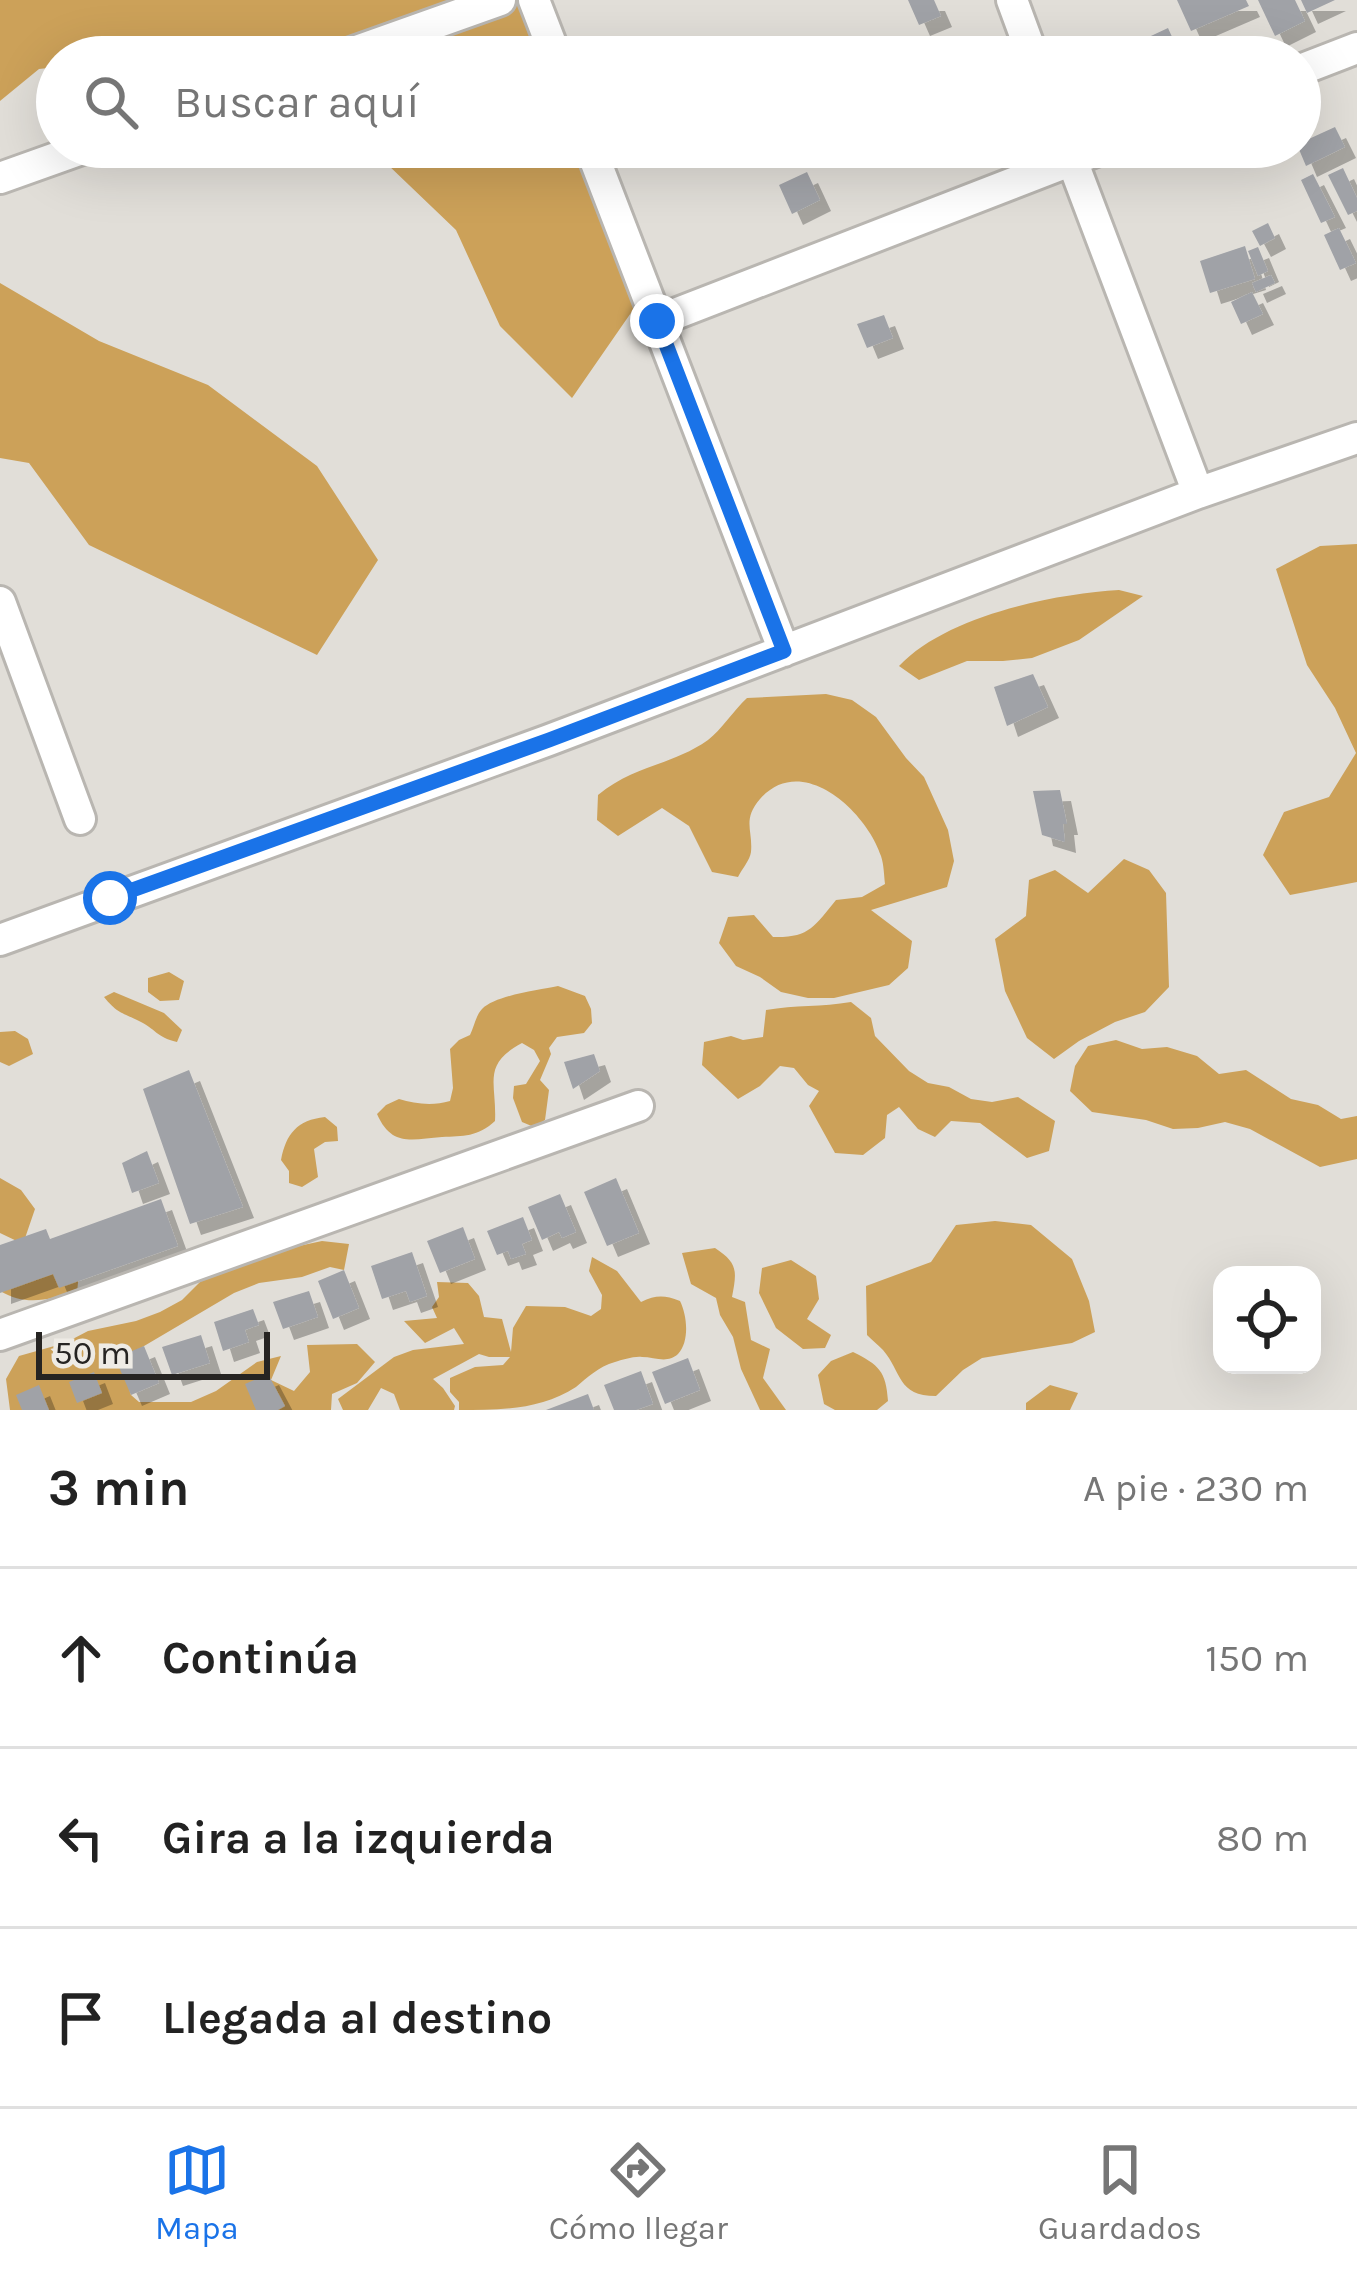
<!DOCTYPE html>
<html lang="es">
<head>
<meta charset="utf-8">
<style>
  :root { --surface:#fff; --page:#f2f2f2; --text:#222; --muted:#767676; --line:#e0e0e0; --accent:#1a73e8 }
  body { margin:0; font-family:Karla,sans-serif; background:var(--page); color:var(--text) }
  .controls { position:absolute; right:36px; bottom:36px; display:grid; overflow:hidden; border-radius:24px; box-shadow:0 12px 48px #0002 }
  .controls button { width:108px; height:108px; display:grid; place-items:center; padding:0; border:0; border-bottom:3px solid var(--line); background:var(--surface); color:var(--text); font:60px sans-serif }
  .scale { position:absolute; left:36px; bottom:30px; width:234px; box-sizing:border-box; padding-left:12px; border:6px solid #262422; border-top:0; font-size:33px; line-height:42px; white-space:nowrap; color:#262422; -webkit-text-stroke:9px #eeebe5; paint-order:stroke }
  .stop { position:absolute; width:36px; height:36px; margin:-27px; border:9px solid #1a73e8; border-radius:50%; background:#fff }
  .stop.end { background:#1a73e8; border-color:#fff; box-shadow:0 3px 12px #0008 }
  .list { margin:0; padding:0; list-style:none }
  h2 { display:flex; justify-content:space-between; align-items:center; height:156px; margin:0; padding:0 48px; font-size:51px }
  h2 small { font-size:39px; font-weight:400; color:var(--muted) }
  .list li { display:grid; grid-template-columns:78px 1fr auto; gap:36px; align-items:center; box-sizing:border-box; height:180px; padding:0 48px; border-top:3px solid var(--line) }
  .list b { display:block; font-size:45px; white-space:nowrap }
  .list em { font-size:39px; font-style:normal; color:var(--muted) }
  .icon { flex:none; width:66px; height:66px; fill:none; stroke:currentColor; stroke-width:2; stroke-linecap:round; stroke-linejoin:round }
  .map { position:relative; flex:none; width:1357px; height:1410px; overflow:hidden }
  .search { position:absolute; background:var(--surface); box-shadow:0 12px 48px #0002; left:36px; right:36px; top:36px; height:132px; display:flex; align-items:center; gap:30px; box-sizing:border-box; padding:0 42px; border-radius:66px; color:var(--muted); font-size:45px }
  .sheet { height:696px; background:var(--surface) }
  nav { display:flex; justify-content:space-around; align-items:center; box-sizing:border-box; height:168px; border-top:3px solid var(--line); background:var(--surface); font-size:33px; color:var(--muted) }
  nav a { display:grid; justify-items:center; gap:6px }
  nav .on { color:var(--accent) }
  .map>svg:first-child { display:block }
</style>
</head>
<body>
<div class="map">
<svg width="1357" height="1410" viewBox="0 0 1357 1410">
  <defs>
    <filter id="shadow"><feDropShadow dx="11" dy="11" stdDeviation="0" flood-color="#0004"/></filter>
  </defs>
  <rect width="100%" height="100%" fill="#e1ded8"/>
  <path fill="#cca159" d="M0,0H517L546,57H57V67L39,69L0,101Z
    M350,147H592L609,181L635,307L572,398L500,326L456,230L386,163Z
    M0,283L99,341L208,385L317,466L378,560L317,655L89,545L29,463L0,458Z
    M1357,544V882L1290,895L1263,855L1284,812L1329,797L1356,753L1335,708L1307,665L1276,569L1320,546Z
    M1119,590L1143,596L1079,640L1032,658L1003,661H967L919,680L899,666C946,616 1052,594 1119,590Z
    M826,694L852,700L876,717L906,758L924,777L948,830L954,861L947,887L871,910L912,941L908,968L889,985L834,998H808L781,992L760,977L736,966L719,943L728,917L754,915L773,937C809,938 814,927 836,900L862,897L885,884C884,876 884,865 881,856C867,812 802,751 760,799C742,820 753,830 751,852C750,860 742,869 738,877L712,872L689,826L662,808L618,836L597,820L598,795C634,765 671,766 708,740C721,730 734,710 747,698Z
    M1124,859L1149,870L1166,893L1169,987L1145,1012L1115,1022L1079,1041L1054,1059L1027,1038L1005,991L995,939L1026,916L1029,880L1055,870L1088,893Z
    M169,972L184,981L179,1000L160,1001L148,992V978Z
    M558,986L585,996L591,1009L592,1023L584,1033L557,1037L549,1048L551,1054L540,1080L549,1090L545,1120L534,1127L522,1122L513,1098L514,1086L526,1084L540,1061L534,1050L522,1043C481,1065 497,1083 495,1121C478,1137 463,1136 442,1137C413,1139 392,1148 377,1114L386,1105L399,1099C415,1104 433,1106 450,1101L453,1088L450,1049L459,1040L470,1035C474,1027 476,1015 482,1009C496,995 539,990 558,986Z
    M114,992L164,1013L182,1030L177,1042C156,1037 156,1029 139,1021C121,1012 117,1013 104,997Z
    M851,1002L871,1018L875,1036L909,1071L928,1083L949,1087L971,1099L992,1102L1018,1097L1055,1121L1049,1151L1027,1158L980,1123L951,1121L935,1137L918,1129L899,1107L887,1115L885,1138L863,1155L835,1153L809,1106L819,1091L808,1085L794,1068L780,1066L760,1086L738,1099L702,1065L704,1042L731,1036L743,1040L763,1037L766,1010C795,1005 822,1007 851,1002Z
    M15,1031L28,1039L33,1054L9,1066L0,1062V1032Z
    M1116,1040L1142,1049L1167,1047L1197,1056L1219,1074L1246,1070L1291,1099L1318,1105L1341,1119L1357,1116V1159L1320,1167L1250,1129L1225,1122L1198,1128L1173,1129L1146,1120L1092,1112L1070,1091L1075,1066L1088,1046Z
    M325,1117L337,1127L338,1141L325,1142L314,1149L318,1177L302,1187L289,1183V1171L281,1160C286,1134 297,1120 325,1117Z
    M0,1178L21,1190L35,1209L23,1244L0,1233Z
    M995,1221L1031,1225L1072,1259L1089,1301L1095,1332L1072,1343L982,1358L963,1370L936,1396C897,1396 902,1372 883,1350C878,1345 872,1340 867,1335L866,1286L931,1262L956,1225Z
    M322,1241L349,1244L344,1270L330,1267L302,1277L259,1283L234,1293L139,1349L123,1370L131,1395L139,1402H191L216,1391L257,1362L281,1356L271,1380L294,1391L310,1372L307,1345L357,1344L375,1362L357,1383L332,1394L331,1410H10L6,1379L19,1356L65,1343L88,1331L136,1321L160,1312L182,1300L201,1281L271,1252Z
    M715,1248C738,1263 737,1271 732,1297L745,1302L751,1340L770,1349L763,1378L786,1410H760L741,1369L733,1337L720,1315L716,1298L691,1284L682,1253Z
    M592,1257L617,1271L641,1302C656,1295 664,1295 680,1301C687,1315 690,1341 678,1354C667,1364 655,1357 642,1357C634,1356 622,1360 615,1362C598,1367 588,1377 576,1387C541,1410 500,1410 459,1410V1402L450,1392V1378L475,1367L503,1365L510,1357H489L479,1354L433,1379L443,1388L455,1406L454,1410H400L394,1394L381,1388L368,1410H343L338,1399L394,1357L413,1350L464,1344L454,1328L425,1343L404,1321L437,1318L432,1307L439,1297L437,1282L468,1283L479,1296L484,1317L502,1319L511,1352L513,1328L526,1306L565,1307L591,1316L601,1309L602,1295L589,1271Z
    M791,1260L816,1276L819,1299L807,1319L831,1335L825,1348L803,1349L776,1328L759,1293L762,1268Z
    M80,1265L77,1292C49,1299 27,1307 0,1291Z
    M853,1352C879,1365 886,1371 888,1401L877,1410H835L824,1404L818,1375L831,1361Z
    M1050,1385L1078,1393L1070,1410H1026V1403Z"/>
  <path fill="#a0a2a7" filter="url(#shadow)" d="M908,0H934L941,16L919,25Z
    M1177,0H1246L1249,6L1191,31Z
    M1258,0H1295L1305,21L1275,36Z
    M1301,0H1335L1307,13Z
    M1168,28L1178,50L1164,57H1144L1138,42Z
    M1335,127L1345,147L1306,166L1298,147L1300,143Z
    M1343,168L1357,198V211L1348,215L1328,175Z
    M807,172L820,200L792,214L779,185Z
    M1313,174L1335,217L1321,223L1301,180Z
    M1268,223L1275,238L1260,246L1252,231Z
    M1339,228L1356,263L1340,270L1324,235Z
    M1245,246L1255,279L1210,293L1200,261Z
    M1258,247L1268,271L1258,276L1248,251Z
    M1271,275L1275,283L1256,292L1252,283Z
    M1252,292L1263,314L1241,324L1231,302Z
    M884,315L893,338L867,348L857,324Z
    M1033,674L1048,707L1007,726L994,687Z
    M1060,790L1067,824H1063L1065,842L1042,835L1033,791Z
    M594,1054L600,1071L573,1089L564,1062Z
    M189,1070L243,1207L190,1224L143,1089Z
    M147,1151L159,1183L132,1193L122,1163Z
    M616,1178L639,1233L607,1246L584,1192Z
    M560,1194L576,1232L562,1238L559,1232L542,1240L528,1207Z
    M161,1199L178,1246L59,1288L53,1274L0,1293V1245L46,1229L50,1239Z
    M523,1217L532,1240L522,1244L526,1254L511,1259L508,1251L497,1255L487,1231Z
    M463,1227L475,1259L440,1273L427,1241Z
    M412,1252L427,1296L410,1302L406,1291L382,1299L371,1266Z
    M344,1270L359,1308L333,1319L318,1281Z
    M309,1291L318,1317L283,1329L273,1302Z
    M253,1309L259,1325L245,1330L249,1342L223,1351L214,1322Z
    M201,1335L210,1363L172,1375L162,1347Z
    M144,1346L159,1383L131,1395L115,1358Z
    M688,1358L700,1390L665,1404L652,1372Z
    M641,1371L653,1404L636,1410H614L604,1385Z
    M94,1372L102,1393L77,1403L69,1382Z
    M268,1374L285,1406L278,1410H256L245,1384Z
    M39,1385L49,1410H22L16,1395Z
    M588,1394L594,1410H546Z"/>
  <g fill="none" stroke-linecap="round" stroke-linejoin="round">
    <g stroke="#b9b6b1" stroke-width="36">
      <path id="street" d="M534,0L556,57
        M1012,0L1033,57
        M340,57L500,0
        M1300,70L1357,48
        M590,147L784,651
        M1067,147L1198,493
        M0,178L87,147
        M657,321L1106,147
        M0,602L80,819
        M0,940L549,740L1198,493L1357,438
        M0,1335L638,1106"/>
    </g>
    <use href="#street" stroke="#fff" stroke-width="30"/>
  </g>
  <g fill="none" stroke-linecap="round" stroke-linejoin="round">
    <path stroke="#1a73e8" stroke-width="15" d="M110,898L549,740L784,651L657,321"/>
  </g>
</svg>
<div class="controls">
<button><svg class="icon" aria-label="locate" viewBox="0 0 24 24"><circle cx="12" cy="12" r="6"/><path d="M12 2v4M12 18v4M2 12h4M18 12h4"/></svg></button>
</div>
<div class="scale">50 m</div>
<div class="stop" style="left:110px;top:898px"></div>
<div class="stop end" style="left:657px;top:321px"></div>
<div class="search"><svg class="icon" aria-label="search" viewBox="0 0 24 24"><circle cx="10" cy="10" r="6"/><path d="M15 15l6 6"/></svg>Buscar aquí</div>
</div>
<section class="sheet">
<h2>3 min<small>A pie · 230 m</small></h2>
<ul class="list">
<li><svg class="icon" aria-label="ahead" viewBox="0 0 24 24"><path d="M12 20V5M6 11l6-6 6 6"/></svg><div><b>Continúa</b></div><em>150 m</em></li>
<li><svg class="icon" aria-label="left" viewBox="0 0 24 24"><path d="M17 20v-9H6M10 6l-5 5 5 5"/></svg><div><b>Gira a la izquierda</b></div><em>80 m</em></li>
<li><svg class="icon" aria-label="arrive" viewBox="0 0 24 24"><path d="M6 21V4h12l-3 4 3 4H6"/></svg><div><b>Llegada al destino</b></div></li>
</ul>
</section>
<nav>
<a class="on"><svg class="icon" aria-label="map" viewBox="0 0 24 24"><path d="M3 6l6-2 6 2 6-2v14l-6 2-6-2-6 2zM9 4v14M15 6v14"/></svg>Mapa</a>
<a><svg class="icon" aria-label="directions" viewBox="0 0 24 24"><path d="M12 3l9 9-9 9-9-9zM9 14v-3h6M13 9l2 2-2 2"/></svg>Cómo llegar</a>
<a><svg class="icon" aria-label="saved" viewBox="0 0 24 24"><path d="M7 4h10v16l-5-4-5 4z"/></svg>Guardados</a>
</nav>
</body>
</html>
